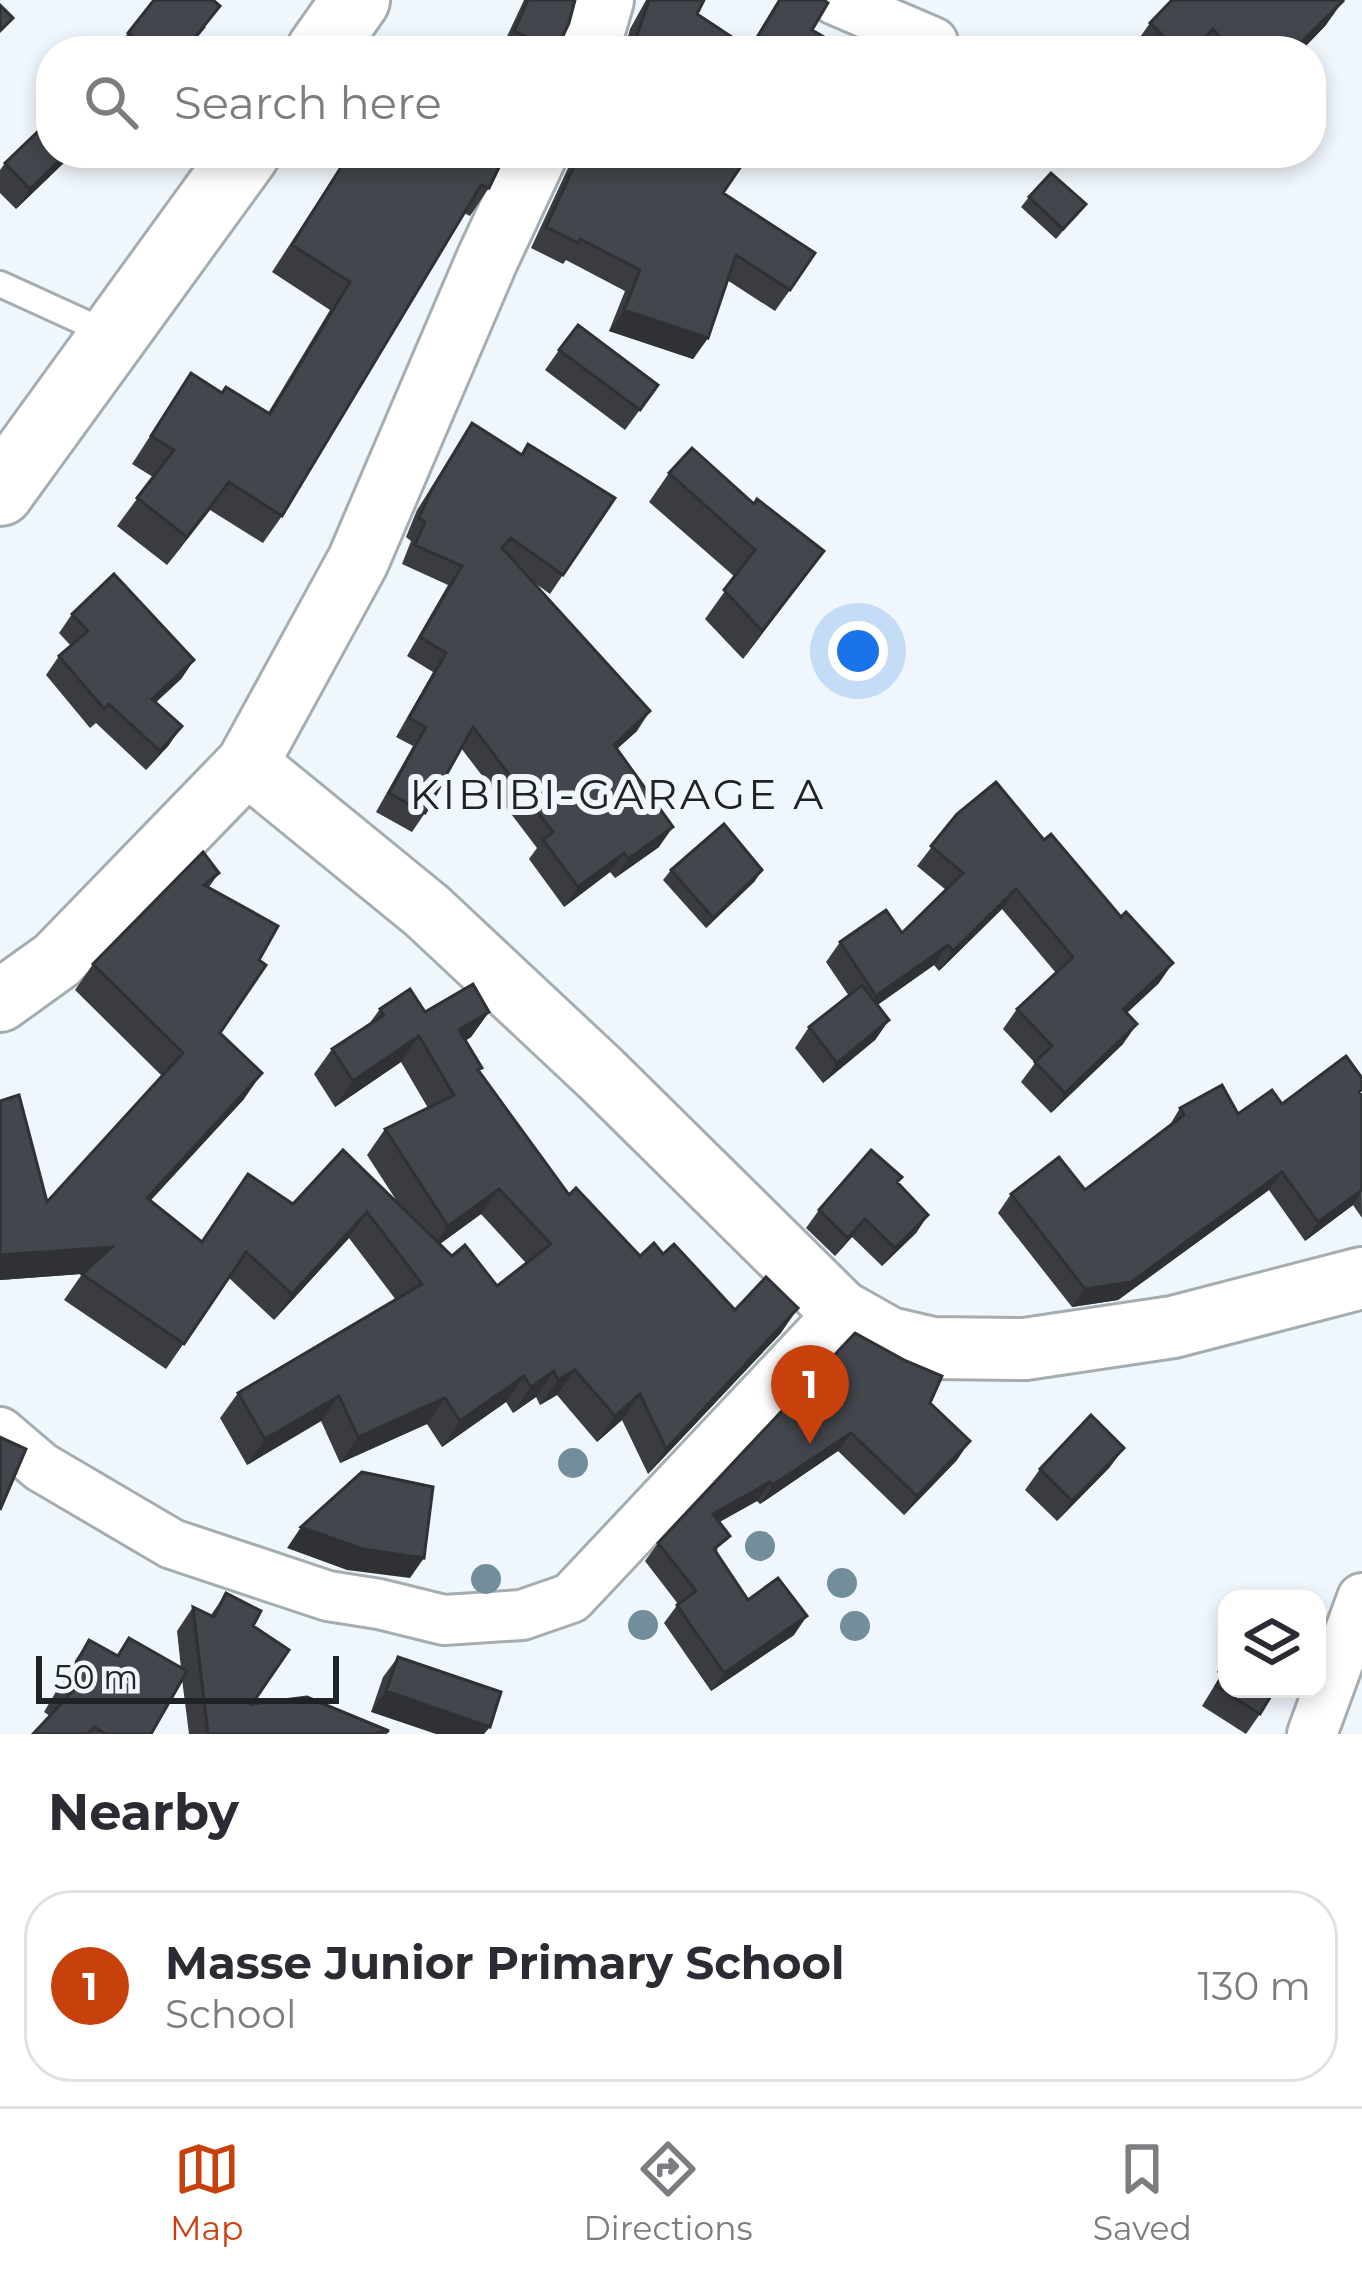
<!DOCTYPE html>
<html lang="en">
<head>
<meta charset="utf-8">
<style>
  :root { --surface:#fff; --page:#f7f7f7; --text:#2b2b33; --muted:#7c7c81; --line:#e1e1e2; --accent:#c8410d }
  body { margin:0; font-family:Montserrat,sans-serif; background:var(--page); color:var(--text) }
  .controls { position:absolute; right:36px; bottom:36px; display:grid; overflow:hidden; border-radius:24px; box-shadow:0 6px 18px #0003 }
  .controls button { width:108px; height:108px; display:grid; place-items:center; padding:0; border:0; border-bottom:3px solid var(--line); background:var(--surface); color:var(--text); font:60px sans-serif }
  .scale { position:absolute; left:36px; bottom:30px; width:303px; box-sizing:border-box; padding-left:12px; border:6px solid #202325; border-top:0; font-size:33px; line-height:42px; white-space:nowrap; color:#202325; -webkit-text-stroke:9px #f0f7fc; paint-order:stroke }
  .you { position:absolute; left:858px; top:651px; width:42px; height:42px; margin:-30px; border:9px solid #fff; border-radius:50%; background:#1a73e8; box-shadow:0 0 0 18px #1a73e833 }
  .badge { display:grid; place-items:center; width:78px; height:78px; border-radius:50%; background:var(--accent); color:#fff; font-size:39px; font-weight:700 }
  .pin { position:absolute; translate:-50% -99px; filter:drop-shadow(0 3px 6px #0008) }
  .pin::after { content:''; position:absolute; top:63px; width:42px; height:36px; background:inherit; clip-path:polygon(0 0,100% 0,50% 100%) }
  .list { margin:0; padding:0; list-style:none }
  h2 { display:flex; justify-content:space-between; align-items:center; height:156px; margin:0; padding:0 48px; font-size:51px }
  h2 small { font-size:39px; font-weight:400; color:var(--muted) }
  .list li { display:grid; grid-template-columns:78px 1fr auto; gap:36px; align-items:center; box-sizing:border-box; height:192px; margin:0 24px 24px; padding:0 24px; border:3px solid var(--line); border-radius:48px }
  .list b { display:block; font-size:45px; white-space:nowrap }
  .list p { margin:0; font-size:39px; white-space:nowrap; color:var(--muted) }
  .list em { font-size:39px; font-style:normal; color:var(--muted) }
  .icon { flex:none; width:66px; height:66px; fill:none; stroke:currentColor; stroke-width:2; stroke-linecap:round; stroke-linejoin:round }
  .map { position:relative; flex:none; width:1362px; height:1734px; overflow:hidden }
  .search { position:absolute; background:var(--surface); box-shadow:0 6px 18px #0003; left:36px; right:36px; top:36px; height:132px; display:flex; align-items:center; gap:30px; box-sizing:border-box; padding:0 42px; border-radius:48px; color:var(--muted); font-size:45px }
  .sheet { height:372px; background:var(--surface) }
  nav { display:flex; justify-content:space-around; align-items:center; box-sizing:border-box; height:168px; border-top:3px solid var(--line); background:var(--surface); font-size:33px; color:var(--muted) }
  nav a { display:grid; justify-items:center; gap:6px }
  nav .on { color:var(--accent) }
  .map>svg:first-child { display:block }
</style>
</head>
<body>
<div class="map">
<svg width="1362" height="1734" viewBox="0 0 1362 1734">
  <rect width="100%" height="100%" fill="#f0f7fc"/>
  <g fill="none" stroke-linecap="round" stroke-linejoin="round">
    <g stroke="#a6adb1" stroke-width="30">
      <path id="service" d="M0,284L112,335"/>
    </g>
    <g stroke="#a6adb1" stroke-width="54">
      <path id="minor" d="M835,0L933,42
        M0,1432L41,1467L172,1544L328,1596L379,1604L444,1620L522,1615L571,1598L841,1311
        M1312,1734L1362,1598"/>
    </g>
    <g stroke="#a6adb1" stroke-width="66">
      <path id="tertiary" d="M588,51L603,0
        M247,764L358,561L487,260L537,153
        M0,1001L57,960L247,764L427,911L601,1074L841,1311L889,1338L932,1348L1025,1349L1173,1327L1362,1278"/>
    </g>
    <g stroke="#a6adb1" stroke-width="72">
      <path id="secondary" d="M320,51L356,0
        M0,492L246,153"/>
    </g>
    <use href="#service" stroke="#fff" stroke-width="24"/>
    <use href="#minor" stroke="#fff" stroke-width="48"/>
    <use href="#tertiary" stroke="#fff" stroke-width="60"/>
    <use href="#secondary" stroke="#fff" stroke-width="66"/>
  </g>
  <g fill="#728e9c">
    <circle cx="573" cy="1463" r="15"/>
    <circle cx="760" cy="1546" r="15"/>
    <circle cx="486" cy="1579" r="15"/>
    <circle cx="842" cy="1583" r="15"/>
    <circle cx="643" cy="1625" r="15"/>
    <circle cx="855" cy="1626" r="15"/>
  </g>
  <path fill="#3a3c41" fill-rule="evenodd" d="M524,0H575L556,51H488L493,43L502,47Z
    M646,0H704L697,14L749,48L778,0H824L812,30L848,51H624L630,29Z
    M1150,23L1326,25L1301,51H1137L1133,47Z
    M206,27L186,51H116L128,33Z
    M74,153L16,209L0,193V170L5,163Z
    M106,153H120L114,160Z
    M349,153H424L430,157L432,153H506L489,188L470,216L464,213L282,516L263,543L210,510L167,565L117,526L153,477L132,464L191,373L221,393L268,413L330,310L272,272Z
    M571,153H750L723,193L790,290L775,311L727,280L708,338L693,359L609,331L625,291L566,260L563,264L531,248L568,168Z
    M751,153H775L767,164Z
    M1029,197L1086,204L1056,239L1021,207Z
    M559,350L658,385L625,430L545,370Z
    M472,423L521,454L615,498L550,594L532,581L637,731L617,749L659,847L615,878L610,872L564,907L529,859L537,848L461,748L425,813L412,832L376,812L413,746L396,737L433,672L407,656L448,585L402,564L411,541L406,537L417,510Z
    M669,473L754,504L824,551L743,659L705,619L735,577L649,502Z
    M72,614L194,660L181,679L156,702L169,745L146,770L96,723L90,728L46,675L59,656L71,646L59,633Z
    M957,814L1159,983L1127,1013L1123,1044L1051,1113L1021,1082L1035,1063L1003,1029L1017,1009L1056,973L1002,909L939,971L934,965L877,1005L889,1020L875,1040L823,1083L795,1048L809,1027L849,996L826,962L840,942L902,933L946,890L917,866Z
    M671,870L755,881L706,928L663,880Z
    M219,873L209,887L220,1033L244,1099L150,1201L201,1242L293,1204L400,1206L367,1155L385,1129L428,1108L401,1062L335,1107L314,1074L332,1049L369,1024L380,1009L425,1012H489L471,1037L465,1041L479,1071L569,1195L640,1256L663,1254L735,1310L798,1308L780,1334L648,1474L622,1420L597,1442L557,1395L540,1405L536,1397L513,1413L506,1402L442,1447L427,1424L340,1463L321,1421L247,1465L220,1418L238,1393L396,1300L349,1238L274,1320L229,1278L166,1369L64,1300L82,1274L0,1280L47,1202L162,1076L75,990L93,964ZM481,1214L526,1263L497,1286L452,1256L440,1244Z
    M1361,1094L1362,1218L1353,1205L1305,1241L1269,1190L1118,1300L1072,1307L998,1213L1011,1194L1085,1190L1168,1128L1180,1108L1238,1114L1282,1104Z
    M898,1183L928,1215L916,1233L882,1266L852,1237L835,1256L806,1228L819,1210Z
    M855,1333L930,1403L957,1460L904,1515L838,1451L760,1504L757,1501L719,1522L717,1554L748,1600L794,1635L711,1691L664,1623L678,1604L645,1561L658,1543Z
    M1124,1448L1109,1468L1057,1521L1025,1490L1040,1469Z
    M226,1593L253,1626L252,1704L389,1731L387,1734H189L182,1679L151,1734H33L50,1716L44,1712L70,1668L89,1640L117,1655L129,1638L181,1668L177,1631L193,1607L211,1615Z
    M1227,1656V1689L1260,1714L1246,1734L1202,1706L1221,1675L1217,1672Z
    M398,1657L501,1692L371,1712L383,1677Z"/>
  <path fill="#2f3135" d="M1343,1L1326,25L1301,51H1292Z
    M67,153H74L16,209L30,189Z
    M624,310L708,338L693,359L609,331Z
    M229,482L210,510L167,565L187,537Z
    M824,551L804,579L743,659L762,631Z
    M194,660L181,679L139,718L152,699Z
    M650,711L637,731L600,764L614,745Z
    M182,726L169,745L146,770L160,751Z
    M673,827L659,847L615,878L628,859Z
    M624,853L610,872L564,907L578,887Z
    M762,870L755,881L706,928L713,918Z
    M1016,889L1002,909L939,971L953,951Z
    M948,945L934,965L862,1016L876,996Z
    M1173,963L1159,983L1109,1029L1123,1009Z
    M489,1012L471,1037L441,1055L459,1030Z
    M889,1020L875,1040L823,1083L837,1063Z
    M1137,1024L1123,1044L1051,1113L1065,1093Z
    M419,1036L401,1062L335,1107L353,1081Z
    M262,1073L244,1099L129,1224L147,1198Z
    M1282,1172L1269,1190L1118,1300L1072,1307L1085,1289Z
    M499,1189L481,1214L430,1251L448,1226Z
    M1362,1190L1353,1205L1305,1241L1318,1222Z
    M367,1212L349,1238L274,1320L292,1294Z
    M928,1215L916,1233L882,1266L895,1248Z
    M865,1219L852,1237L835,1256L848,1238Z
    M112,1247L93,1273L0,1280V1255Z
    M798,1308L780,1334L648,1474L666,1449Z
    M575,1370L557,1395L540,1405L558,1380Z
    M554,1371L536,1397L513,1413L531,1387Z
    M524,1376L506,1402L442,1447L460,1421Z
    M640,1394L622,1420L597,1442L615,1416Z
    M339,1396L321,1421L247,1465L265,1439Z
    M445,1398L427,1424L340,1463L358,1437Z
    M851,1433L838,1451L760,1504L773,1485Z
    M970,1441L957,1460L904,1515L917,1496Z
    M1124,1448L1109,1468L1057,1521L1072,1501Z
    M770,1482L757,1501L700,1533L713,1514Z
    M301,1527L424,1558L410,1578L347,1570L287,1548Z
    M807,1616L794,1635L711,1691L724,1673Z
    M386,1691L490,1727L484,1734H436L371,1712Z"/>
  <path fill="#43464c" stroke="#2f3135" stroke-width="3" d="M154,0H213L220,6L184,51H134L141,43L128,33Z
    M528,0H575L569,23L556,51L514,31Z
    M649,0H704L697,14L750,49L780,0H824L828,3L812,30L848,51H629L635,41Z
    M1172,0H1342L1343,1L1292,51H1232L1213,29L1192,51H1179L1150,23Z
    M0,5L13,18L0,31Z
    M493,43L510,51H489Z
    M51,119V153H67L30,189L5,163Z
    M350,153H424L431,158L434,153H506L489,188L481,185L282,516L229,482L187,537L137,498L174,450L151,436L191,373L222,393L226,387L270,414L350,282L292,245Z
    M580,153H750L723,193L815,253L790,290L736,255L708,338L624,310L640,270L580,239L578,243L546,227Z
    M1051,173L1086,204L1063,229L1029,197Z
    M578,325L658,385L640,410L559,350Z
    M472,423L522,455L528,444L615,498L563,575L511,538L502,548L650,711L614,745L673,827L628,859L624,853L578,887L543,840L553,832L473,727L425,813L389,793L426,727L409,718L446,653L420,637L462,566L415,545L425,522L419,518L431,491Z
    M692,448L754,504L757,499L824,551L762,631L724,590L755,550L669,473Z
    M114,574L194,660L152,699L182,726L160,751L109,704L104,709L59,656L88,631L72,614Z
    M996,782L1044,840L1051,834L1121,917L1126,912L1173,963L1123,1009L1137,1024L1065,1093L1035,1062L1052,1046L1017,1009L1073,957L1016,889L953,951L948,945L876,996L840,942L886,910L902,933L963,873L931,846L957,814Z
    M724,824L762,870L713,918L671,870Z
    M203,852L219,873L204,885L278,926L259,960L266,965L220,1033L262,1073L147,1198L202,1242L248,1174L293,1204L343,1150L452,1256L465,1245L497,1286L551,1244L499,1189L448,1226L385,1129L454,1095L419,1036L353,1081L332,1049L384,1015L380,1009L410,989L425,1012L473,984L489,1012L459,1030L482,1068L478,1070L569,1195L576,1188L640,1256L654,1243L663,1254L674,1244L735,1310L766,1277L798,1308L666,1449L640,1394L615,1416L575,1370L558,1380L554,1371L531,1387L524,1376L460,1421L445,1398L358,1437L339,1396L265,1439L238,1393L422,1284L367,1212L292,1294L246,1252L184,1344L82,1274L112,1247L0,1255V1101L19,1095L47,1202L183,1053L93,964Z
    M862,985L889,1020L837,1063L809,1027Z
    M1346,1056L1362,1078V1089L1359,1092L1362,1096V1190L1318,1222L1282,1172L1131,1282L1085,1289L1011,1194L1059,1157L1085,1190L1184,1115L1180,1108L1222,1085L1238,1114L1272,1090L1282,1104Z
    M871,1150L902,1177L897,1182L928,1215L895,1248L865,1219L848,1238L819,1210Z
    M855,1333L906,1361L942,1376L930,1403L970,1441L917,1496L851,1433L773,1485L770,1482L713,1514L730,1536L714,1549L748,1600L778,1578L807,1616L724,1673L677,1605L696,1591L658,1543Z
    M1091,1415L1124,1448L1072,1501L1040,1469Z
    M0,1437L26,1449L0,1510Z
    M362,1472L433,1487L424,1558L362,1549L301,1527Z
    M226,1593L261,1611L253,1626L289,1650L252,1704L307,1697L389,1731L378,1732V1734H208L193,1607L214,1617Z
    M129,1638L187,1671L151,1734H106L94,1727L88,1734H33L74,1690L64,1685L89,1640L118,1656Z
    M398,1657L501,1692L490,1727L386,1691Z
    M1227,1668V1689H1275L1260,1714L1216,1686Z"/>
  <g text-anchor="middle" dominant-baseline="central" stroke-width="12" stroke-linejoin="round" paint-order="stroke">
    <g font-size="42" letter-spacing="3" fill="#202325" stroke="#f0f7fc">
      <text x="618" y="794">KIBIBI-GARAGE A</text>
    </g>
  </g>
</svg>
<div class="controls">
<button><svg class="icon" aria-label="layers" viewBox="0 0 24 24"><path d="M12 4l9 5-9 5-9-5zM3 14l9 5 9-5"/></svg></button>
</div>
<div class="scale">50 m</div>
<div class="you"></div>
<div class="pin badge" style="left:810px;top:1444px">1</div>
<div class="search"><svg class="icon" aria-label="search" viewBox="0 0 24 24"><circle cx="10" cy="10" r="6"/><path d="M15 15l6 6"/></svg>Search here</div>
</div>
<section class="sheet">
<h2>Nearby<small></small></h2>
<ul class="list">
<li><span class="badge">1</span><div><b>Masse Junior Primary School</b><p>School</p></div><em>130 m</em></li>
</ul>
</section>
<nav>
<a class="on"><svg class="icon" aria-label="map" viewBox="0 0 24 24"><path d="M3 6l6-2 6 2 6-2v14l-6 2-6-2-6 2zM9 4v14M15 6v14"/></svg>Map</a>
<a><svg class="icon" aria-label="directions" viewBox="0 0 24 24"><path d="M12 3l9 9-9 9-9-9zM9 14v-3h6M13 9l2 2-2 2"/></svg>Directions</a>
<a><svg class="icon" aria-label="saved" viewBox="0 0 24 24"><path d="M7 4h10v16l-5-4-5 4z"/></svg>Saved</a>
</nav>
</body>
</html>
